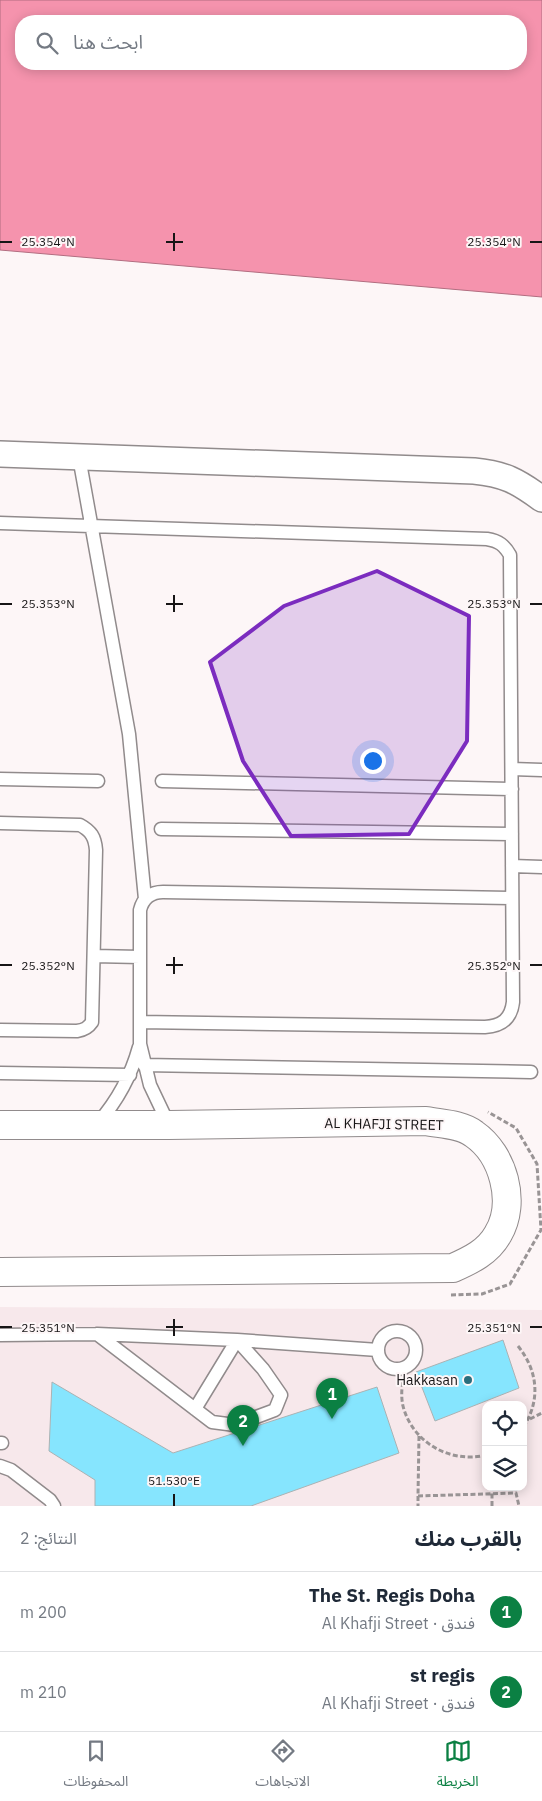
<!DOCTYPE html>
<html lang="ar">
<head>
<meta charset="utf-8">
<style>
  :root { --surface:#fff; --page:#f6f6f7; --text:#1f2937; --muted:#747a83; --line:#e0e1e3; --accent:#0b8043 }
  body { margin:0; font-family:"IBM Plex Sans","Noto Sans Arabic",sans-serif; background:var(--page); color:var(--text); direction:rtl }
  .controls { position:absolute; right:15px; bottom:15px; display:grid; overflow:hidden; border-radius:10px; box-shadow:0 2px 12px #0003 }
  .controls button { width:45px; height:45px; display:grid; place-items:center; padding:0; border:0; border-bottom:1px solid var(--line); background:var(--surface); color:var(--text); font:25px sans-serif }
  .you { position:absolute; left:372px; top:760px; width:18px; height:18px; margin:-12px; border:4px solid #fff; border-radius:50%; background:#1a73e8; box-shadow:0 0 0 8px #1a73e833 }
  .badge { display:grid; place-items:center; width:32px; height:32px; border-radius:50%; background:var(--accent); color:#fff; font-size:16px; font-weight:700 }
  .pin { position:absolute; translate:-50% -41px; filter:drop-shadow(0 1px 2px #0008) }
  .pin::after { content:''; position:absolute; top:26px; width:18px; height:15px; background:inherit; clip-path:polygon(0 0,100% 0,50% 100%) }
  .list { margin:0; padding:0; list-style:none }
  h2 { display:flex; justify-content:space-between; align-items:center; height:65px; margin:0; padding:0 20px; font-size:21px }
  h2 small { font-size:16px; font-weight:400; color:var(--muted) }
  .list li { display:grid; grid-template-columns:32px 1fr auto; gap:15px; align-items:center; box-sizing:border-box; height:80px; padding:0 20px; border-top:1px solid var(--line) }
  .list b { display:block; font-size:19px; white-space:nowrap }
  .list p { margin:0; font-size:16px; white-space:nowrap; color:var(--muted) }
  .list em { font-size:16px; font-style:normal; color:var(--muted) }
  .icon { flex:none; width:28px; height:28px; fill:none; stroke:currentColor; stroke-width:2; stroke-linecap:round; stroke-linejoin:round }
  .map { position:relative; flex:none; width:542px; height:1506px; overflow:hidden; direction:ltr }
  .search { position:absolute; background:var(--surface); box-shadow:0 2px 12px #0003; left:15px; right:15px; top:15px; height:55px; display:flex; align-items:center; gap:12px; box-sizing:border-box; padding:0 18px; border-radius:20px; color:var(--muted); font-size:19px }
  .sheet { height:225px; background:var(--surface) }
  nav { display:flex; justify-content:space-around; align-items:center; box-sizing:border-box; height:70px; border-top:1px solid var(--line); background:var(--surface); font-size:14px; color:var(--muted) }
  nav a { display:grid; justify-items:center; gap:2px }
  nav .on { color:var(--accent) }
  .map>svg:first-child { display:block }
</style>
</head>
<body>
<div class="map">
<svg width="542" height="1506" viewBox="0 0 542 1506">
  <rect width="100%" height="100%" fill="#fdf6f7"/>
  <path fill="#f7e8eb" fill-rule="evenodd" d="M0,1307L542,1310V1506H0ZM486,1405H523V1487H486Z"/>
  <path fill="#f593ad" stroke="#b26d80" fill-rule="evenodd" d="M0,0H542V297L0,250ZM21,21H521V64H21Z"/>
  <path fill="#86e5fe" stroke="#abb2b3" d="M503,1340L519,1388L435,1421L416,1372Z
    M52,1382L173,1453L377,1387L399,1453L251,1506H95V1480L49,1451Z"/>
  <g fill="none" stroke-linecap="round" stroke-linejoin="round">
    <g stroke="#918b8c" stroke-width="15">
      <path id="lane" d="M79,457L129,734L145,899
        M0,523L487,539C499,541 504,545 510,555L513,1002C511,1019 502,1026 485,1027L140,1022
        M512,769L542,770
        M0,779L98,781
        M162,781L512,789
        M0,823L80,825C91,831 95,837 96,850L92,1022C88,1028 84,1030 77,1031L0,1030
        M161,829L512,834
        M512,866L542,867
        M94,956L140,957
        M144,1065L531,1072
        M0,1073L130,1075
        M98,1123C118,1100 131,1076 139,1047
        M169,1125L150,1085L140,1044V910C143,898 151,892 163,892L512,898
        M378 1350a19 19 0 1 1 38 0a19 19 0 1 1-38 0Z
        M97,1334L212,1422L235,1425L275,1410L281,1395L263,1369L237,1340L195,1409
        M0,1335L97,1334L237,1340L378,1350
        M0,1443H2
        M0,1466L11,1470L50,1500L54,1506"/>
    </g>
    <g stroke="#918b8c" stroke-width="28">
      <path id="street" d="M0,454L474,471C505,474 517,481 542,499"/>
    </g>
    <g stroke="#918b8c" stroke-width="30">
      <path id="highway" d="M0,1125H169L426,1121C441,1124 461,1124 474,1134C503,1154 517,1202 498,1234C488,1252 471,1260 453,1268L0,1272"/>
    </g>
    <path stroke="#999495" stroke-width="3" stroke-dasharray="5 2.5" stroke-linecap="butt" d="M451,1295L482,1294L510,1284L541,1230L537,1164L516,1128L488,1112
      M518,1346C538,1371 541,1400 523,1428
      M405,1367C403,1380 400,1393 403,1406C412,1442 450,1464 486,1455
      M530,1419L542,1413
      M419,1436L418,1496L516,1493L519,1506
      M418,1496V1506
      M492,1506V1487"/>
    <use href="#lane" stroke="#fff" stroke-width="12"/>
    <use href="#street" stroke="#fff" stroke-width="25"/>
    <use href="#highway" stroke="#fff" stroke-width="28"/>
  </g>
  <path fill="#7b2cbf" fill-opacity="0.2" stroke="#7b2cbf" stroke-width="4" stroke-linejoin="round" d="M377,571L469,616L467,741L409,834L291,836L243,761L210,662L284,606Z"/>
  <path fill="none" stroke="#171516" stroke-width="2" d="M174,233V251M0,242H12M166,242H183M530,242H542M174,595V612M0,604H12M166,604H183M530,604H542M174,957V974M0,965H12M166,965H183M530,965H542M174,1319V1336M0,1327H12M166,1327H183M530,1327H542M174,1494V1506"/>
  <circle fill="#296e7e" stroke="#fdf6f7" stroke-width="2" cx="468" cy="1380" r="5"/>
  <g text-anchor="middle" dominant-baseline="central" stroke-width="4" stroke-linejoin="round" paint-order="stroke">
    <g font-size="14" fill="#171516" stroke="#fdf6f7">
      <text transform="translate(384 1124) rotate(1)">AL KHAFJI STREET</text>
    </g>
    <g font-size="14" fill="#171516" stroke="#fdf6f7" text-anchor="end">
      <text x="458" y="1380">Hakkasan</text>
    </g>
  </g>
  <g font-size="12" text-anchor="middle" fill="#171516" stroke="#fdf6f7" stroke-width="4" stroke-linejoin="round" paint-order="stroke">
    <text x="48" y="246">25.354°N</text>
    <text x="494" y="246">25.354°N</text>
    <text x="48" y="608">25.353°N</text>
    <text x="494" y="608">25.353°N</text>
    <text x="48" y="970">25.352°N</text>
    <text x="494" y="970">25.352°N</text>
    <text x="48" y="1332">25.351°N</text>
    <text x="494" y="1332">25.351°N</text>
    <text x="174" y="1485">51.530°E</text>
  </g>
</svg>
<div class="controls">
<button><svg class="icon" aria-label="locate" viewBox="0 0 24 24"><circle cx="12" cy="12" r="6"/><path d="M12 2v4M12 18v4M2 12h4M18 12h4"/></svg></button>
<button><svg class="icon" aria-label="layers" viewBox="0 0 24 24"><path d="M12 4l9 5-9 5-9-5zM3 14l9 5 9-5"/></svg></button>
</div>
<div class="you"></div>
<div class="pin badge" style="left:332px;top:1419px">1</div>
<div class="pin badge" style="left:243px;top:1446px">2</div>
<div class="search"><svg class="icon" aria-label="search" viewBox="0 0 24 24"><circle cx="10" cy="10" r="6"/><path d="M15 15l6 6"/></svg>ابحث هنا</div>
</div>
<section class="sheet">
<h2>بالقرب منك<small>النتائج: 2</small></h2>
<ul class="list">
<li><span class="badge">1</span><div><b>The St. Regis Doha</b><p>فندق · Al Khafji Street</p></div><em>200 m</em></li>
<li><span class="badge">2</span><div><b>st regis</b><p>فندق · Al Khafji Street</p></div><em>210 m</em></li>
</ul>
</section>
<nav>
<a class="on"><svg class="icon" aria-label="map" viewBox="0 0 24 24"><path d="M3 6l6-2 6 2 6-2v14l-6 2-6-2-6 2zM9 4v14M15 6v14"/></svg>الخريطة</a>
<a><svg class="icon" aria-label="directions" viewBox="0 0 24 24"><path d="M12 3l9 9-9 9-9-9zM9 14v-3h6M13 9l2 2-2 2"/></svg>الاتجاهات</a>
<a><svg class="icon" aria-label="saved" viewBox="0 0 24 24"><path d="M7 4h10v16l-5-4-5 4z"/></svg>المحفوظات</a>
</nav>
</body>
</html>
